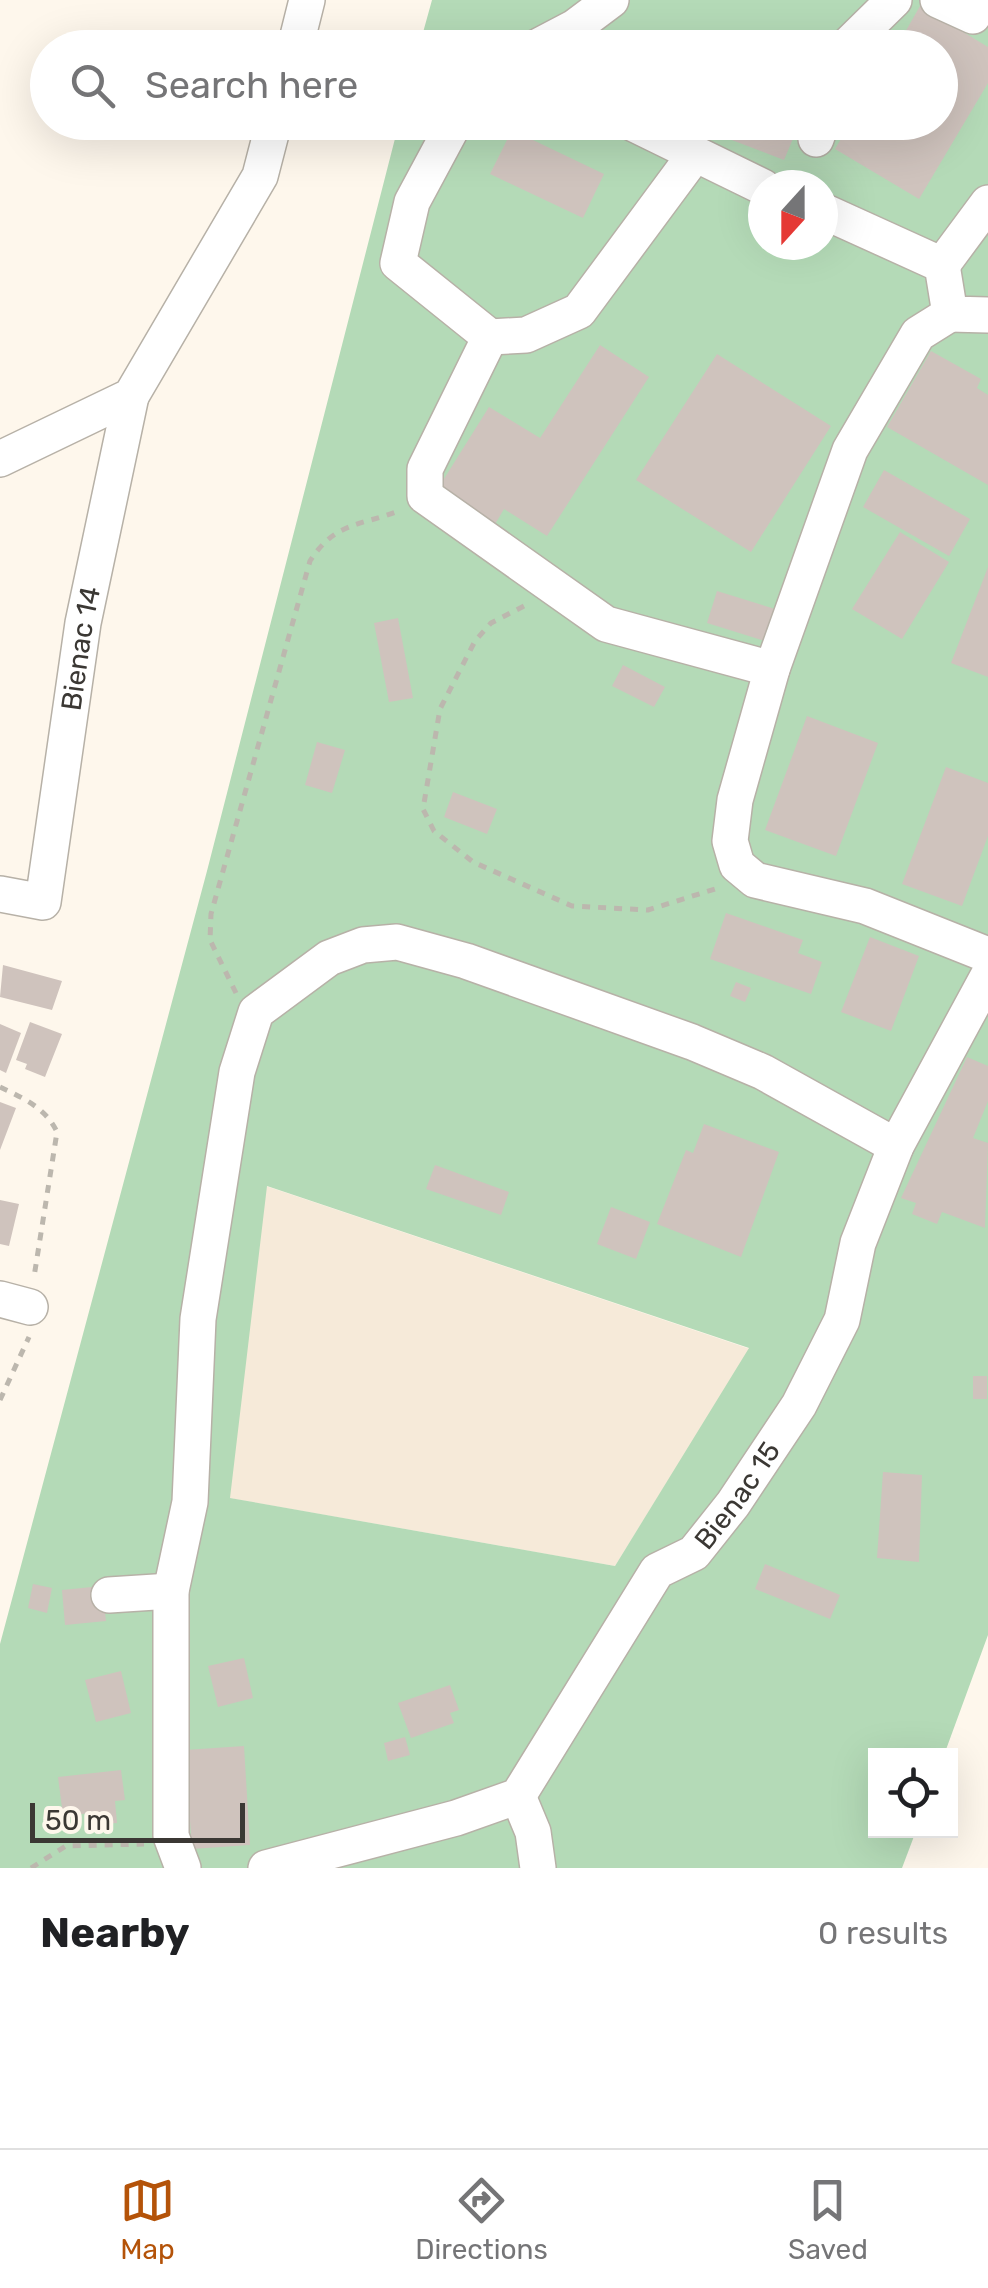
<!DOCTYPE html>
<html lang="en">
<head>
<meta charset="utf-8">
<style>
  :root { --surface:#fff; --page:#f6f6f6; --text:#202124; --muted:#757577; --line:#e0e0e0; --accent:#b45309 }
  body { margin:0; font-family:Rubik,sans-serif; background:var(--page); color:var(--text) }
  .controls { position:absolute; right:30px; bottom:30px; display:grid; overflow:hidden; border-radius:0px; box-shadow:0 10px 40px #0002 }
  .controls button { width:90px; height:90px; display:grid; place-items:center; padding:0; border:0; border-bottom:2px solid var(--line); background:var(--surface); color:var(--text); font:50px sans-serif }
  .compass { position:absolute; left:748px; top:170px; width:90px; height:90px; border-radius:50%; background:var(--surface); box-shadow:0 10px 40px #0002; rotate:201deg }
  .scale { position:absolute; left:30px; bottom:25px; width:215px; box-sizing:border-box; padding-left:10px; border:5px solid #3b3834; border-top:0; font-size:28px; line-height:35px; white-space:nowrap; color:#3b3834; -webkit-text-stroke:8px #fef7ec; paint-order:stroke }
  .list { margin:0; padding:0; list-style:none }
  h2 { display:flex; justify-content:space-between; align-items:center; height:130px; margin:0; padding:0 40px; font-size:42px }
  h2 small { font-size:32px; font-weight:400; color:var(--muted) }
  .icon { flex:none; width:55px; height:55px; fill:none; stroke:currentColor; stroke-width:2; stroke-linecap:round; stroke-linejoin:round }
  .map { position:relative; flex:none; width:988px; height:1868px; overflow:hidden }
  .search { position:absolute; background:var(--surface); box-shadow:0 10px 40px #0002; left:30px; right:30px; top:30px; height:110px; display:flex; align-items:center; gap:25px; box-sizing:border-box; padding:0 35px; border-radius:55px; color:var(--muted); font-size:38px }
  .sheet { height:280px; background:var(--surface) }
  nav { display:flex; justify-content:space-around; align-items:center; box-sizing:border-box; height:140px; border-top:2px solid var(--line); background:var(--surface); font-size:28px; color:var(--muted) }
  nav a { display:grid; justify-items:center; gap:5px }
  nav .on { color:var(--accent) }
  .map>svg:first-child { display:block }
</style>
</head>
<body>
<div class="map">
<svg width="988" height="1868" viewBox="0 0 988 1868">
  <rect width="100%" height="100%" fill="#fef7ec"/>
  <path fill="#f6ead9" d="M266,1186L750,1349L615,1566L229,1498Z"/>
  <path fill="#b4dab7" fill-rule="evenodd" d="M432,0H988V1635L944,1755L876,1756V1830L916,1831L902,1868H0V1644L207,871L399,123L940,122V48L419,47ZM763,185H823V245H763ZM267,1186L749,1348L615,1566L230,1498Z"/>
  <path fill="#cfc3bd" d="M920,6L988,47V83L919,199L835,149L851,122H940V48H896Z
    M735,122H800L784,160L729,139Z
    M512,130L604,174L583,218L490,174Z
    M600,345L649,377L547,536L504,509L494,526L437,490L489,407L540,438Z
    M931,351L981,379L977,388L988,395V485L887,427Z
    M717,354L831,426L751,552L636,480Z
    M884,470L970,519L949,556L863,507Z
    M900,532L949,562L902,639L852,609Z
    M988,567V677L951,663Z
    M717,591L775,609L765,641L707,623Z
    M398,618L413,698L389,702L374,623Z
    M623,665L665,687L654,707L612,686Z
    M807,716L878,743L836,856L765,830Z
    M317,742L345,750L332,793L305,785Z
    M946,767L988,783V836L962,906L902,884Z
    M453,792L497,809L487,834L444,817Z
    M726,913L803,940L798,953L822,962L811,994L710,959Z
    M870,937L919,956L891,1031L841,1012Z
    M3,965L62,981L52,1010L0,997Z
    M736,982L751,988L745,1002L730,996Z
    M30,1022L62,1034L45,1077L25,1069L27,1064L16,1060Z
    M0,1024L21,1033L6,1073L0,1070Z
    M967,1057L988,1066V1101L973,1138L988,1143L985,1228L942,1212L937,1224L912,1214L916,1203L901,1198Z
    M0,1102L16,1108L0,1150Z
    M704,1124L779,1152L741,1257L657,1224L686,1150L693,1153Z
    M435,1165L509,1192L501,1215L426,1189Z
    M0,1200L19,1204L9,1246L0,1244Z
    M611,1207L650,1222L636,1259L597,1244Z
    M973,1376H987V1399H973Z
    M883,1472L922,1475L919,1562L877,1558Z
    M765,1564L840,1595L830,1619L755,1589Z
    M33,1584L52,1588L47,1613L28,1608Z
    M102,1586L106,1621L65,1625L62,1590Z
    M244,1658L253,1698L218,1707L208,1666Z
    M121,1671L131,1713L96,1722L85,1680Z
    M450,1685L459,1710L450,1713L454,1723L411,1738L398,1703Z
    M405,1737L410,1755L388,1761L384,1743Z
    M244,1746L250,1845L192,1849L185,1750Z
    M121,1770L125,1800L115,1801L117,1823L93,1825L91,1813L63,1816L58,1777Z"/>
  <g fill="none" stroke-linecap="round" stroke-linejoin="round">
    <g stroke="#b7b1a7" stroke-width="38">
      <g id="minor">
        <path d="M938,0L973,16L983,0"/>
        <path d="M295,48L307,0"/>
        <path d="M535,48L575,27L611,0"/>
        <path d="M845,48L894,0"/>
        <path d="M455,122L412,202L398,263L490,337L425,469V496L606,624L772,669"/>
        <path d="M630,122L763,187"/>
        <path d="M816,139L822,122"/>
        <path d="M823,211L942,265L950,314L988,315"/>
        <path d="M942,265L988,203"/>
        <path d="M950,314L918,334L850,450L772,669L735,800L730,841L737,865L755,880L865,906L988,955"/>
        <path d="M490,337L526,335L579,311L693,157"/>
        <path d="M0,459L131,396L260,176L274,122"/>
        <path id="s1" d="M0,894L43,902L83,623L131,396"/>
        <path d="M0,1299L30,1307"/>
        <path d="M109,1595L171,1591"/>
        <path d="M518,1796L533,1832L538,1868"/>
        <path d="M183,1868L171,1836V1591L190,1502L198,1319L237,1072L256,1012L329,958L363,945L397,942L466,961L692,1042L763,1072L896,1146"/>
        <path id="s2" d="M266,1868L456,1818L518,1796L657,1571L694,1553L733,1504L799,1405L842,1320L858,1243L896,1146L988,976"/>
      </g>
    </g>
    <path stroke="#bcb7ae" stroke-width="5" stroke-dasharray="8 8" stroke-linecap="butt" d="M524,606L491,623L475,641L440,709L423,809L434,831L473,862L572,906L648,910L715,889
      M236,993L210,940L211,914L310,561C335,522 359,526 399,511
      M0,1087C23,1098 46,1108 57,1132L34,1277
      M0,1400L29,1337
      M31,1868L66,1846L144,1844"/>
    <use href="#minor" stroke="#fff" stroke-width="35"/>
  </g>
  <g text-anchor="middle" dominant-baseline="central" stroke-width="8" stroke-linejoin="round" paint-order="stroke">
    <g font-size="28" fill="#3b3834" stroke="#fef7ec">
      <text stroke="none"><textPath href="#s1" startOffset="300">Bienac 14</textPath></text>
      <text stroke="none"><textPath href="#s2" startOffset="640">Bienac 15</textPath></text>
    </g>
  </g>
</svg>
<div class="controls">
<button><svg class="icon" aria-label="locate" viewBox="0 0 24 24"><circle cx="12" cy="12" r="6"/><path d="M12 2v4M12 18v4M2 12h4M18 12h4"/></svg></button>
</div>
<svg class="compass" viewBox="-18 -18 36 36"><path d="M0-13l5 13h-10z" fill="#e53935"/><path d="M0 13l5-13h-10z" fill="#757577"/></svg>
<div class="scale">50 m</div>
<div class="search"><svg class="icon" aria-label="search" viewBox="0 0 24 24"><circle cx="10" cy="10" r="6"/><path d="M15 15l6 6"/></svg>Search here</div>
</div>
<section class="sheet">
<h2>Nearby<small>0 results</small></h2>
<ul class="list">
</ul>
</section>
<nav>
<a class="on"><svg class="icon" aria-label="map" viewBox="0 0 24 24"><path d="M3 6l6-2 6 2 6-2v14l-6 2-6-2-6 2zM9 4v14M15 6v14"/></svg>Map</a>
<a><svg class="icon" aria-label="directions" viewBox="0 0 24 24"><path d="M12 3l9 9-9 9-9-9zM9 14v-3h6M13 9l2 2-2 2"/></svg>Directions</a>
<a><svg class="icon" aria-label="saved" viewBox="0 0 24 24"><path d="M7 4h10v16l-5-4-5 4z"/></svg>Saved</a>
</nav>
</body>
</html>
